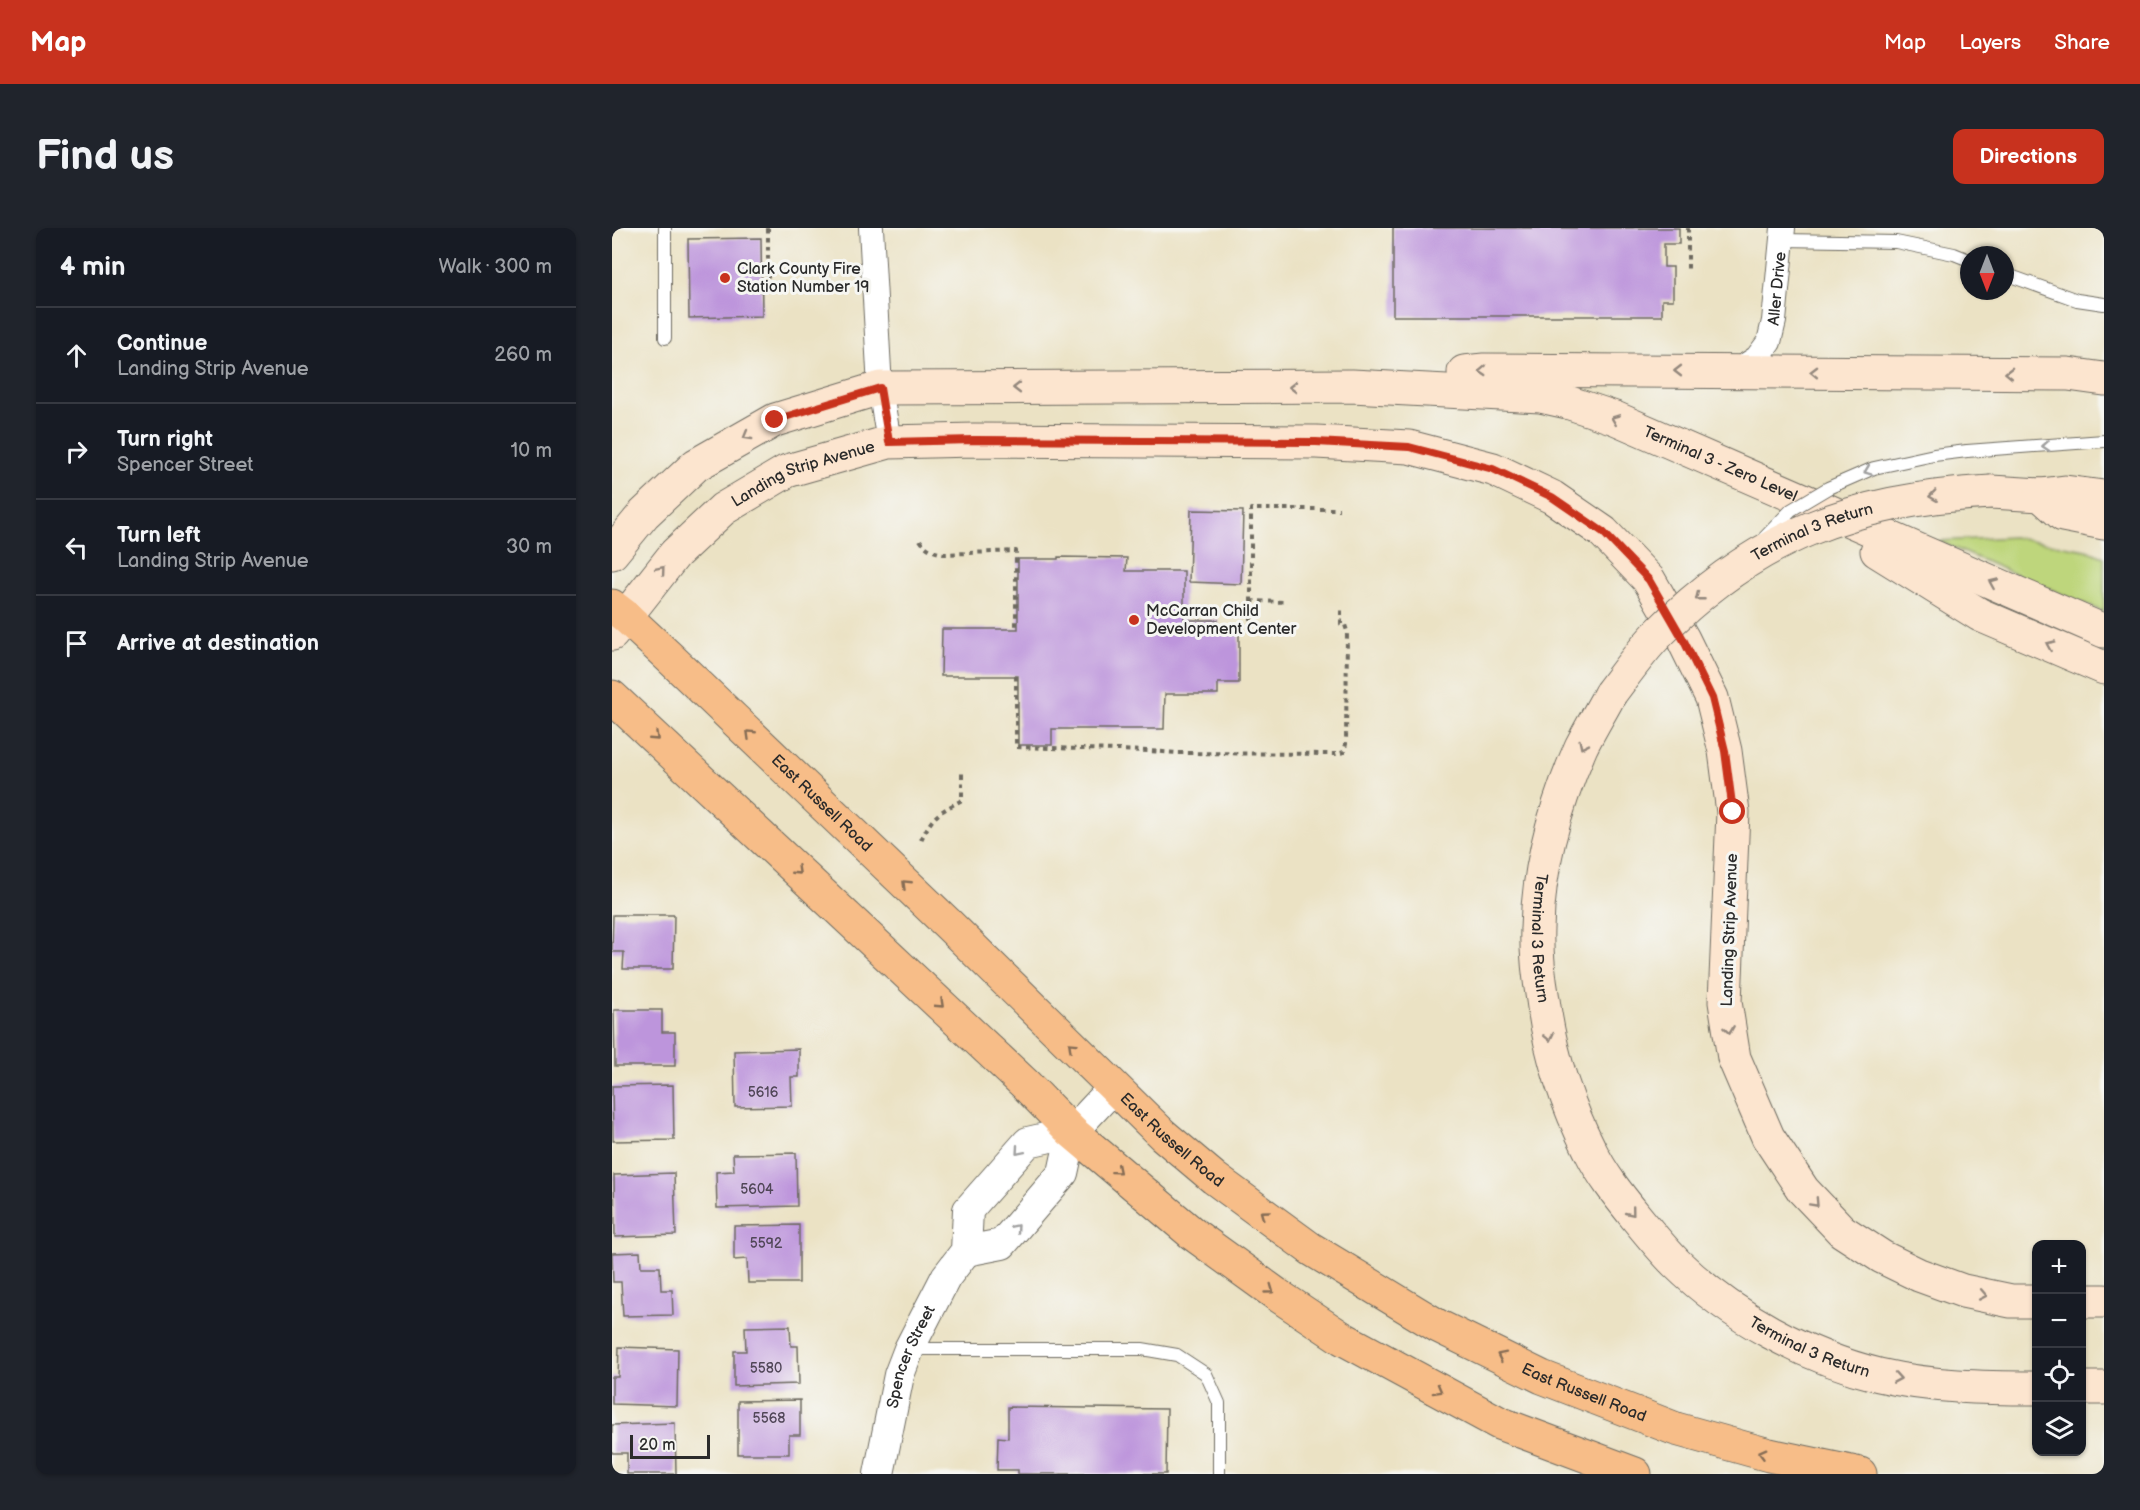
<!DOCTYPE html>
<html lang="en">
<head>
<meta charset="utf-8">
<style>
  :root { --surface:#171b24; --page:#20242c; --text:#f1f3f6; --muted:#9ea1a6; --line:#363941; --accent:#c8321e }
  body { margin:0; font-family:"Balsamiq Sans",sans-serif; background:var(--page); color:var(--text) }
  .controls { position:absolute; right:18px; bottom:18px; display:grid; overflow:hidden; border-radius:12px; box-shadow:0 2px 4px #0004 }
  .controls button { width:54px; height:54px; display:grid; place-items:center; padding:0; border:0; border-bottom:2px solid var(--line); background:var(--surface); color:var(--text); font:30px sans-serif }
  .compass { position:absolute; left:1348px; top:18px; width:54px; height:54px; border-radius:50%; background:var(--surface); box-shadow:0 2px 4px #0004; rotate:180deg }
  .scale { position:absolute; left:18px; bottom:15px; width:80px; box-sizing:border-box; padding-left:6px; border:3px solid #2b2b2b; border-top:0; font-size:16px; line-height:21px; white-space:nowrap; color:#2b2b2b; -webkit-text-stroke:4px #f6f6f2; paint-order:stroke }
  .stop { position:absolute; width:18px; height:18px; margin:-14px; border:4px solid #c8321e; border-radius:50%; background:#fff }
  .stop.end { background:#c8321e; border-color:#fff; box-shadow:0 2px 6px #0008 }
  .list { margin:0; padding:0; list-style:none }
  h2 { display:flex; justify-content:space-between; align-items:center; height:78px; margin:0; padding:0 24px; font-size:26px }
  h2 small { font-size:20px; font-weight:400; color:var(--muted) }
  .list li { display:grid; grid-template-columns:39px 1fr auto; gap:18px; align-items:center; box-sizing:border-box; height:96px; padding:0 24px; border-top:2px solid var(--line) }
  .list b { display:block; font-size:22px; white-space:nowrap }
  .list p { margin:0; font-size:20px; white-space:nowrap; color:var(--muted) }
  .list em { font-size:20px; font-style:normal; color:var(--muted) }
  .icon { flex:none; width:33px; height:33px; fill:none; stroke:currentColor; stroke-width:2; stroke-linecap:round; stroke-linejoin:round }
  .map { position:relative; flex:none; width:1492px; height:1246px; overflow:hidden; border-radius:12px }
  header { display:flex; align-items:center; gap:36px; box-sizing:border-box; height:84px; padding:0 30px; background:var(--accent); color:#fff }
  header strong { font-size:28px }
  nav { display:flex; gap:33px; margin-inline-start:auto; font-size:21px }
  .intro { display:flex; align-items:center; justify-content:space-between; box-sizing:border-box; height:144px; padding:0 36px }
  h1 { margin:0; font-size:42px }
  .button { padding:15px 27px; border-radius:12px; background:var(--accent); color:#fff; font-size:21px; font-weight:700 }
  main { display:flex; gap:36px; padding:0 36px }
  aside { flex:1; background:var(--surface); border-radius:12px; box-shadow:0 2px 4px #0004 }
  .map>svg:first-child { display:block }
</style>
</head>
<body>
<header>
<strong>Map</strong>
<nav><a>Map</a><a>Layers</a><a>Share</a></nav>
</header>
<div class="intro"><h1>Find us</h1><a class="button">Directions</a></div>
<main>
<aside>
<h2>4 min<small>Walk · 300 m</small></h2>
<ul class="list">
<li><svg class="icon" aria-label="ahead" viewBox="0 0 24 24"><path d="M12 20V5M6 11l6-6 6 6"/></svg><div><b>Continue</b><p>Landing Strip Avenue</p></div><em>260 m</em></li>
<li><svg class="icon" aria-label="right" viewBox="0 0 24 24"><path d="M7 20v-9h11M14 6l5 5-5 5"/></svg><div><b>Turn right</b><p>Spencer Street</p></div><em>10 m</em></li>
<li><svg class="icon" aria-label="left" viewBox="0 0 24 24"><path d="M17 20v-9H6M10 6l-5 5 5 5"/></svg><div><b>Turn left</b><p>Landing Strip Avenue</p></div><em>30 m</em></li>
<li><svg class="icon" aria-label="arrive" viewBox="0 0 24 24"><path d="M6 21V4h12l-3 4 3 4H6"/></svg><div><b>Arrive at destination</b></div></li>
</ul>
</aside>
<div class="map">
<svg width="1492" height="1246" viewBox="0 0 1492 1246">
  <rect width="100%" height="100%" fill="#f6f6f2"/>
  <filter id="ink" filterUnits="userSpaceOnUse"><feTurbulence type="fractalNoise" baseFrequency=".0167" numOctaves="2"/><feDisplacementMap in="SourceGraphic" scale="12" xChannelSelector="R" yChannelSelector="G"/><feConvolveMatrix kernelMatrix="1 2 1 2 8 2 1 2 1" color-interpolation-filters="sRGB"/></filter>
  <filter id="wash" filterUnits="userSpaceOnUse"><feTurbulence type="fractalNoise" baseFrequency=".008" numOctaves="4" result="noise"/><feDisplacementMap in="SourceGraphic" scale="24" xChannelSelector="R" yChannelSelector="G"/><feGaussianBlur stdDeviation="1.35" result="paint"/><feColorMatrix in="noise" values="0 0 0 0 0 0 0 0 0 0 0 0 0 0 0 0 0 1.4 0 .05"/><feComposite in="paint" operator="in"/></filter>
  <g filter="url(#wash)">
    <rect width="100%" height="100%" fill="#ebe2c4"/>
    <path fill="#bed67b" stroke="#748053" stroke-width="1.5" d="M1401,309L1474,322L1492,329V384L1326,313Z"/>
    <g id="blocks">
      <path fill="#bd95dc" d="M781,0H1067V16H1052V39H1061V72H1050V88H781Z
        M149,10L150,88L77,90L76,11Z
        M579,282L631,283L629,356L577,354Z
        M446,329L515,330L514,343H572V392H606V405L627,406V455H606V466H553L552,501H440V517H406V448H329L330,401H406V331H446Z
        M1,687H62L61,741H11L12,724H0Z
        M2,782H50V804H63V838H3Z
        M187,821V849H179L180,878L123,879L122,823Z
        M61,857L62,912L1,913L0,858Z
        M184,925L185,978L105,980L104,944L122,943L121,926Z
        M62,945L64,1007L3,1009L2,947Z
        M187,997V1055H136L135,1031L122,1032V998Z
        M28,1024L29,1039H48L49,1062H60L61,1087L11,1088L9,1054H1L0,1025Z
        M178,1098L179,1118H186L187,1156L122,1158V1123H134L133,1099Z
        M7,1119L66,1121L65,1178L0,1176V1149H6Z
        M188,1172V1207H177V1226H126V1173Z
        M396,1179L555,1181L554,1246H406V1242H385L386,1209L396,1210Z
        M63,1195L64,1246H15V1225H0V1197Z"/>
    </g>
  </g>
  <g filter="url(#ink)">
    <use href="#blocks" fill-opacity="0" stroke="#6e6b61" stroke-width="1.5"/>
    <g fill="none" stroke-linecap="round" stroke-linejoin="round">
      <g stroke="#6e6b61" stroke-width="14">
        <path id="service" d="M53,0V110
          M1171,12L1284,14L1342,26L1357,32
          M1393,46L1465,72L1492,76
          M1355,223L1492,213
          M299,1121H530L565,1127L594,1146L607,1175V1246"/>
      </g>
      <g stroke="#6e6b61" stroke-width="26">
        <g id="minor">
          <path d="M259,0L268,160L277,214"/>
          <path id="s1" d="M1125,143L1145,130L1157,114L1162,93L1171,0"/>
        </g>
      </g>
      <g stroke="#6e6b61" stroke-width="32">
        <g id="tertiary">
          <path d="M354,1023L390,1016L451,945L460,904L502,859"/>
          <path id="s2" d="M267,1246L287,1147L297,1121L334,1049L354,1023L356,982L416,914L460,904"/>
        </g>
      </g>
      <g stroke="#6e6b61" stroke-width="35">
        <g id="secondary">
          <path d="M852,144L872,142L1456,146L1492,151"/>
          <path d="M1379,264L1429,267L1453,264L1492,269"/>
          <path d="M1429,267L1451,287L1492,295"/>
          <path d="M1265,323L1368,387L1492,440"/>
          <path id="s3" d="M0,325L32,286L84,237L163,192L268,160L740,158L928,168L955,174L1003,190L1492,403"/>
          <path id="s4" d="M0,406L63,326L111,281L175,243L277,214L362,212L704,214L797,219L881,241L940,269L991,304L1037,352L1071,411L1100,470L1113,523L1121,584L1113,774L1122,830L1156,909L1191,962L1230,1003L1270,1029L1307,1047L1351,1063L1399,1073H1424"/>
          <path id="s5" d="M998,466C989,483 978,501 969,519C944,576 926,639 925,701C924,725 927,749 931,772C938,825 954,875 978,922C990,947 1007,968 1024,989C1037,1005 1050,1021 1064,1035C1118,1088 1194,1129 1267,1147C1319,1159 1372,1160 1424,1160"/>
          <path d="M1470,1073H1492"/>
          <path d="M1470,1160H1492"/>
        </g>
      </g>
      <g stroke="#6e6b61" stroke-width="35">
        <g id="primary">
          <path id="s6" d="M0,378L13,388L58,430L336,696L551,907L602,950L699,1021L826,1098L930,1149L1064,1201L1157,1227L1248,1246"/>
          <path d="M0,469L413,856L460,904L581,1006L664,1066L730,1110L887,1195L1023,1246"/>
        </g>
      </g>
      <path stroke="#6e6b61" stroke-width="4" stroke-dasharray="4.5 4.5" stroke-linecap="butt" d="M156,0V58L217,57
        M1076,0V43
        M308,312C314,321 321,324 332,326L404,323V401
        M639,373L675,374
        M639,392V281H727
        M404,448V519L538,523L565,525L724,526L732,524L734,516L735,403L733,397L729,396V382
        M309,612C321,587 326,585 350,572V542"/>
      <use href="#service" stroke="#fff" stroke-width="12"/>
      <use href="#minor" stroke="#fff" stroke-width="24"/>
      <use href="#tertiary" stroke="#fff" stroke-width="30"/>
      <use href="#secondary" stroke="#fce5cf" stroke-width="33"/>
      <use href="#primary" stroke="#f7bd88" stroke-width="33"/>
      <g stroke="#6e6b61" stroke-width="14" stroke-linecap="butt">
        <path id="service-bridge" d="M1152,310L1179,282L1216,260L1262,240L1322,227L1355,223"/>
      </g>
      <g stroke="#6e6b61" stroke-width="35" stroke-linecap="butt">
        <g id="secondary-bridge">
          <path id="s7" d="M998,466C1014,445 1029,423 1047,405C1144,307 1244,271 1379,264"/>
        </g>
      </g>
      <use href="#service-bridge" stroke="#fff" stroke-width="12"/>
      <use href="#secondary-bridge" stroke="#fce5cf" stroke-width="33"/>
    </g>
    <defs><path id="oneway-chevron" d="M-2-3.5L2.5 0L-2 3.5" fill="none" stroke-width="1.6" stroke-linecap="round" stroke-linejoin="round" transform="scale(1.5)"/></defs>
    <g stroke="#94887d">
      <use href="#oneway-chevron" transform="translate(871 143) rotate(177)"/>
      <use href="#oneway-chevron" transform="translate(1066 143) rotate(180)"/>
      <use href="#oneway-chevron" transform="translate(1202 144) rotate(-179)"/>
      <use href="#oneway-chevron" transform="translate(1397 145) rotate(-179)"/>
      <use href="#oneway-chevron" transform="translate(681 159) rotate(180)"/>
      <use href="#oneway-chevron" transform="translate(405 160) rotate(-180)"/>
      <use href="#oneway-chevron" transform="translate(1003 191) rotate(-158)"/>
      <use href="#oneway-chevron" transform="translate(135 208) rotate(150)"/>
      <use href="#oneway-chevron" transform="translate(1321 268) rotate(172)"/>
      <use href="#oneway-chevron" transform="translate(49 342) rotate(-50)"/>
      <use href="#oneway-chevron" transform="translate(1381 355) rotate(-157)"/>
      <use href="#oneway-chevron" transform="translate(1087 369) rotate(142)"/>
      <use href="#oneway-chevron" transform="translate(1438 417) rotate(-157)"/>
      <use href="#oneway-chevron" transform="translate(971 517) rotate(116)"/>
      <use href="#oneway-chevron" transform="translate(1117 802) rotate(81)"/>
      <use href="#oneway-chevron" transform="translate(937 809) rotate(78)"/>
      <use href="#oneway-chevron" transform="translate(1203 975) rotate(47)"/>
      <use href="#oneway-chevron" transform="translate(1019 984) rotate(51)"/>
      <use href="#oneway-chevron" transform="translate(1371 1067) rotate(11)"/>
      <use href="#oneway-chevron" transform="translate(1285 1150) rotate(10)"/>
    </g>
    <g stroke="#a0a0a0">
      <use href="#oneway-chevron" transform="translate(1434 218) rotate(176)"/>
      <use href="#oneway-chevron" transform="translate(1256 243) rotate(159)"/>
      <use href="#oneway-chevron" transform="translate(407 923) rotate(131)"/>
      <use href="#oneway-chevron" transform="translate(404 1000) rotate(-49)"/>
    </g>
    <g stroke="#876d55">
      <use href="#oneway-chevron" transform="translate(138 506) rotate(-136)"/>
      <use href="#oneway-chevron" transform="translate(43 509) rotate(43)"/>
      <use href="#oneway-chevron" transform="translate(185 643) rotate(43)"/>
      <use href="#oneway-chevron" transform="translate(294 656) rotate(-136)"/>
      <use href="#oneway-chevron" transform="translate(328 776) rotate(43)"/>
      <use href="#oneway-chevron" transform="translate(460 818) rotate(-136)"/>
      <use href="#oneway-chevron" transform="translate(505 942) rotate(40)"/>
      <use href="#oneway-chevron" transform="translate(652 986) rotate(-144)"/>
      <use href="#oneway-chevron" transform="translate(658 1062) rotate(36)"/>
      <use href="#oneway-chevron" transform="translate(889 1128) rotate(-154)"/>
      <use href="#oneway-chevron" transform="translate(826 1162) rotate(29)"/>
      <use href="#oneway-chevron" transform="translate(1150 1225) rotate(-165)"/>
    </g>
  </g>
  <g fill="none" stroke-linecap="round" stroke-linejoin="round" filter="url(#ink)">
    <path stroke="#c8321e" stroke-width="8" d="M163,192L268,160L277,214L362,212L704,214L797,219L881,241L940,269L991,304L1037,352L1071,411L1100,470L1113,523L1121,584"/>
  </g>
  <g fill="#c8321e" stroke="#f6f6f2" stroke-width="2">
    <circle cx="113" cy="50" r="6"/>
    <circle cx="522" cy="392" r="6"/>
  </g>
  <g text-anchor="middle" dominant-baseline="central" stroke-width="6" stroke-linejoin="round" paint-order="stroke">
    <g font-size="14" fill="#504657">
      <text x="151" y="864">5616</text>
      <text x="145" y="961">5604</text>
      <text x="154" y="1015">5592</text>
      <text x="154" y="1140">5580</text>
      <text x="157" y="1190">5568</text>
    </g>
    <g font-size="16" fill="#2b2b2b" stroke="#f6f6f2" text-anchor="start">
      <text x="125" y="41">Clark County Fire<tspan x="125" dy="18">Station Number 19</tspan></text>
      <text x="534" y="383">McCarran Child<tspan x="534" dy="18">Development Center</tspan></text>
    </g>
    <g font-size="16" fill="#2b2b2b" stroke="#f6f6f2">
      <text stroke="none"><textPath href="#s1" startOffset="98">Aller Drive</textPath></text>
      <text stroke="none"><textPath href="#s3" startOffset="1176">Terminal 3 - Zero Level</textPath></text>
      <text stroke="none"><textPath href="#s4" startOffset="256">Landing Strip Avenue</textPath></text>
      <text stroke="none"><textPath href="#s7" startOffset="264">Terminal 3 Return</textPath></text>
      <text stroke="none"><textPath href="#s6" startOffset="288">East Russell Road</textPath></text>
      <text transform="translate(1118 702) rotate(-88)">Landing Strip Avenue</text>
      <text stroke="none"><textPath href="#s5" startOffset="258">Terminal 3 Return</textPath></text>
      <text stroke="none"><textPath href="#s6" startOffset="774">East Russell Road</textPath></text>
      <text stroke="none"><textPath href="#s5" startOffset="780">Terminal 3 Return</textPath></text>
      <text stroke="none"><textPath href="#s2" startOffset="122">Spencer Street</textPath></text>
      <text stroke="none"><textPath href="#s6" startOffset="1260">East Russell Road</textPath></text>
    </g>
  </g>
</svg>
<div class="controls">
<button>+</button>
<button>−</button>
<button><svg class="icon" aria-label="locate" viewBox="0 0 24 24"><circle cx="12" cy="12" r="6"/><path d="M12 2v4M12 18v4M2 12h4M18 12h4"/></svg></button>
<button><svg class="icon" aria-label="layers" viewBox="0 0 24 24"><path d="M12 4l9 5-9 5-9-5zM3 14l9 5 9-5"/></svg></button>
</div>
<svg class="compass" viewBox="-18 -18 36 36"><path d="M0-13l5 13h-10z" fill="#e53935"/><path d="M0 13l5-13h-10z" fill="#9ea1a6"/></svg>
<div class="scale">20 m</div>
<div class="stop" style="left:1121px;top:584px"></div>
<div class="stop end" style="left:163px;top:192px"></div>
</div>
</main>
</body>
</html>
